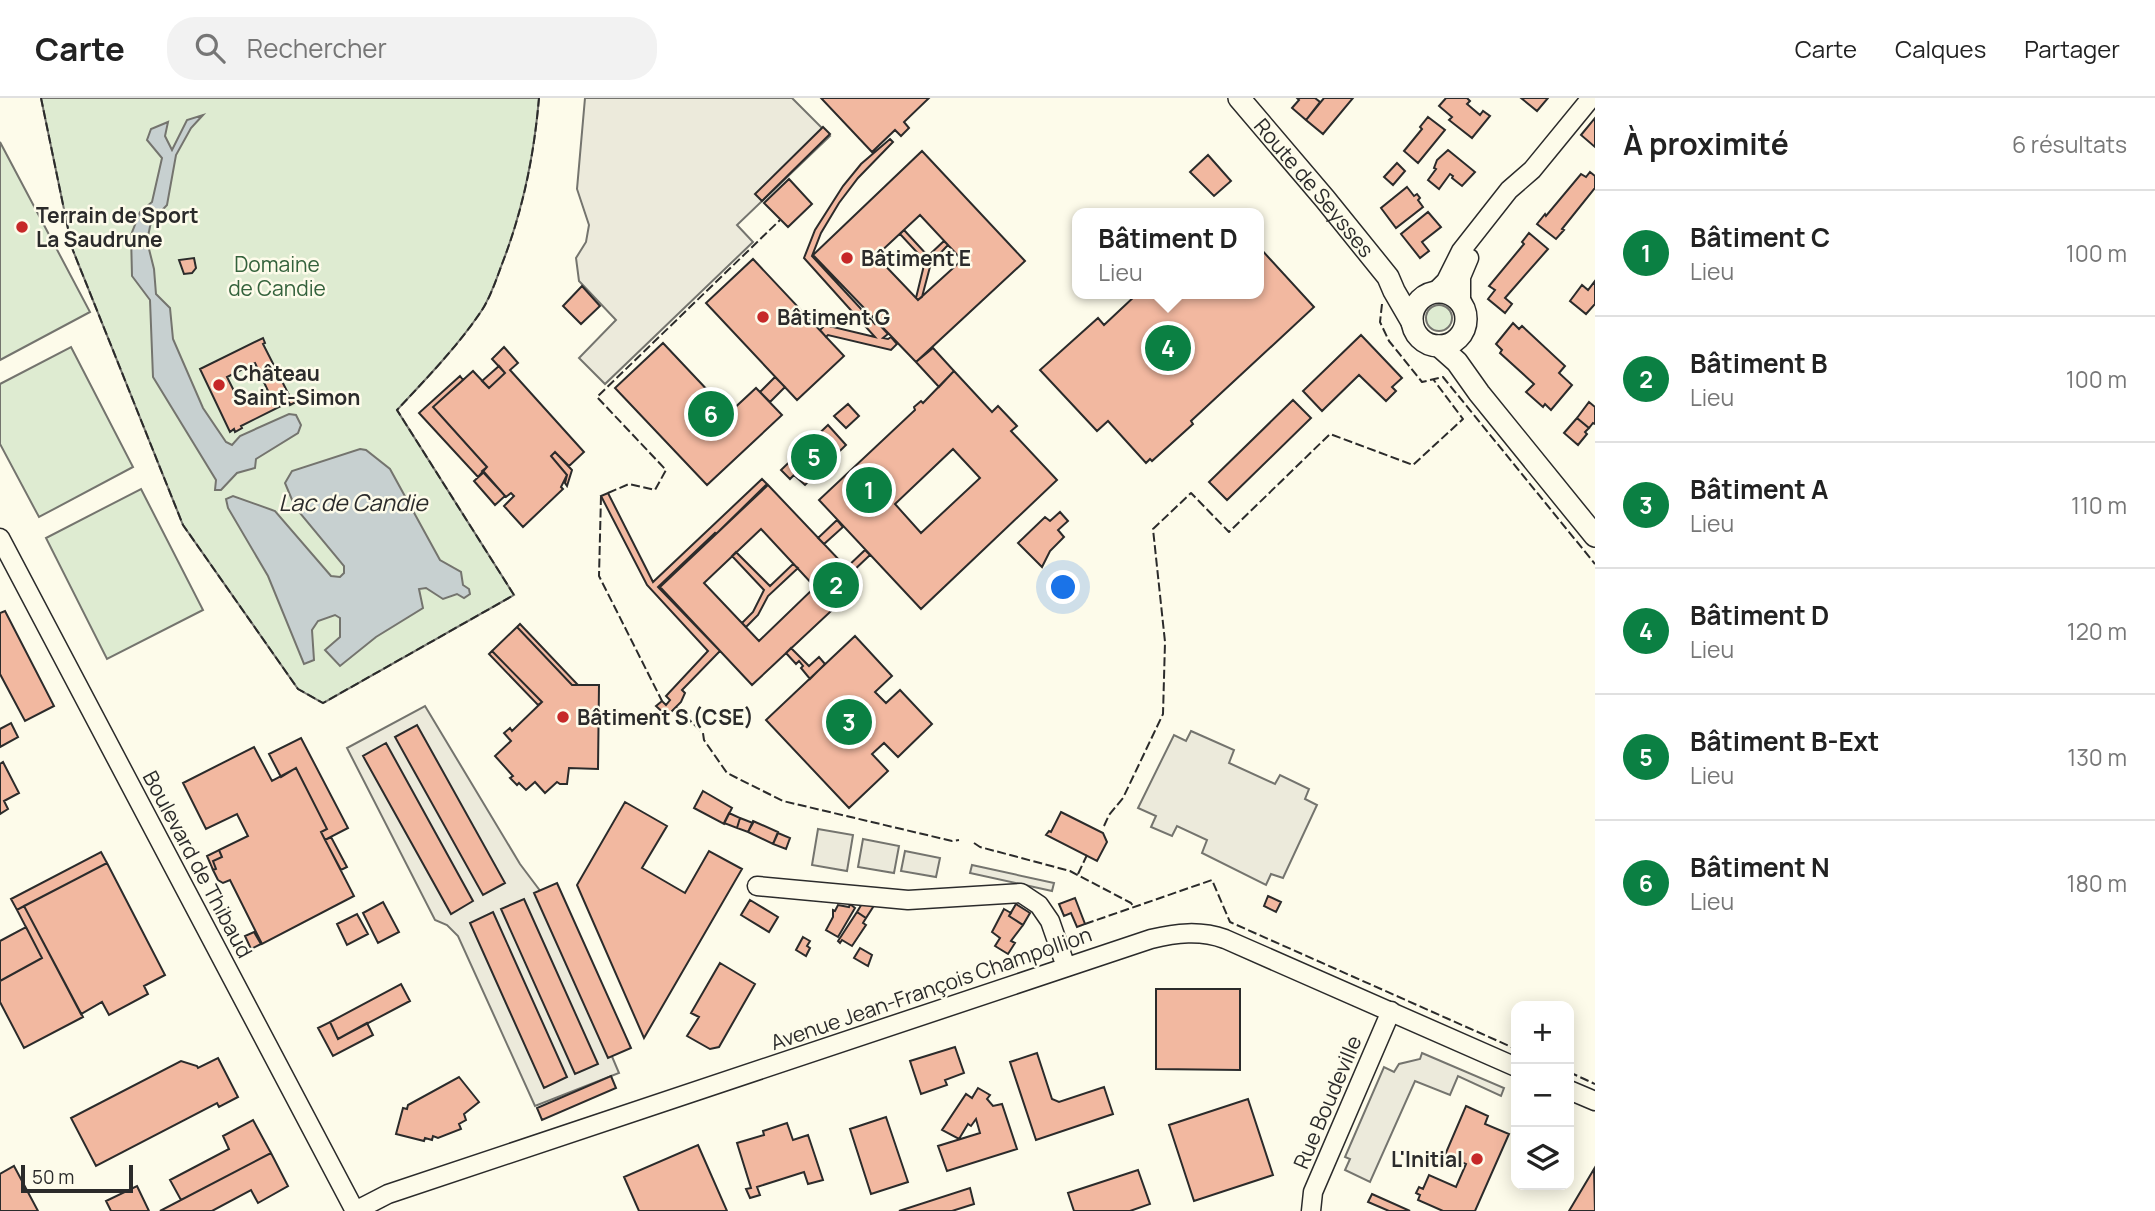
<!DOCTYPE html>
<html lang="fr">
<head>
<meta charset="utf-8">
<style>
  :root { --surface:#fff; --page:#f2f2f2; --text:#222; --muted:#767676; --line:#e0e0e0; --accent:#0b8043 }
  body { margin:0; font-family:Manrope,sans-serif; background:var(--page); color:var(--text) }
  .controls { position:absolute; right:21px; bottom:21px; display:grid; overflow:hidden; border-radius:14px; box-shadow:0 4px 18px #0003 }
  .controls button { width:63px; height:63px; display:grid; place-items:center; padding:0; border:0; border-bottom:2px solid var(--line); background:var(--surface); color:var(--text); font:35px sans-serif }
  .scale { position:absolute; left:21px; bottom:18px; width:112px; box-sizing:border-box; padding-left:7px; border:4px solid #2b2b2b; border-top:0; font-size:19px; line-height:24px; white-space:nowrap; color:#2b2b2b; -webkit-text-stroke:5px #fdfbea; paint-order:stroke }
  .you { position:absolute; left:1064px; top:490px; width:24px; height:24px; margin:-18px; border:5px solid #fff; border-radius:50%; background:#1a73e8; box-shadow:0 0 0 10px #1a73e833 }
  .badge { display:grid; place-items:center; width:46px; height:46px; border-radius:50%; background:var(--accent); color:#fff; font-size:23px; font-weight:700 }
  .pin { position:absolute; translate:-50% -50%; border:4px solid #fff; box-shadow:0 2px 7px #0006 }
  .popup { position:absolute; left:1072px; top:110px; width:192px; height:91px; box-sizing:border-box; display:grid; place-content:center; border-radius:14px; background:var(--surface); filter:drop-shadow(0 2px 5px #0005); font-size:23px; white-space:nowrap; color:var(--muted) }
  .popup b { font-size:26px; color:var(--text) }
  .popup::after { content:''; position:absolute; left:50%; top:100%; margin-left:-14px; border:14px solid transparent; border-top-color:var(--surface) }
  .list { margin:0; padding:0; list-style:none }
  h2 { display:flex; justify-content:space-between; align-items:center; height:91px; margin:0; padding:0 28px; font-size:30px }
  h2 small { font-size:23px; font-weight:400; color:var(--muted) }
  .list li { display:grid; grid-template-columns:46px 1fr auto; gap:21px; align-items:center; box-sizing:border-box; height:126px; padding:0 28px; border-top:2px solid var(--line) }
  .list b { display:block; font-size:26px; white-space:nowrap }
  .list p { margin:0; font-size:23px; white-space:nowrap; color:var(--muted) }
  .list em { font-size:23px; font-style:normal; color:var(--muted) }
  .icon { flex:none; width:38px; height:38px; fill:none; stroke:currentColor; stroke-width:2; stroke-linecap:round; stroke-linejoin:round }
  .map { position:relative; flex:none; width:1595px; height:1113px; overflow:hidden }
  header { display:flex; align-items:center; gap:42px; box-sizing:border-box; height:98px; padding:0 35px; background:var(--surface); border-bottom:2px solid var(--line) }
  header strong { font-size:33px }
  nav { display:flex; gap:38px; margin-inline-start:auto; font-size:24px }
  .search { width:490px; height:63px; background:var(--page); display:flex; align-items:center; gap:18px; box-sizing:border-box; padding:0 24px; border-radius:28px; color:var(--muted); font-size:26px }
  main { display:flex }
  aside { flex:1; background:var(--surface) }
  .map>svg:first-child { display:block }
</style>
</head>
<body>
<header>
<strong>Carte</strong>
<div class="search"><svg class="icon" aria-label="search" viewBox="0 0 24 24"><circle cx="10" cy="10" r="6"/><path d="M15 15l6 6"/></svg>Rechercher</div>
<nav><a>Carte</a><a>Calques</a><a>Partager</a></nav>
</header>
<main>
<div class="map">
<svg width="1595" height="1113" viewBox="0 0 1595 1113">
  <rect width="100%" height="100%" fill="#fdfbea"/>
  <path fill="#deebd1" stroke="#74746e" stroke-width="2" d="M41,0H539C534,58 523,112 502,166C496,182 490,201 480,215C456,250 426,281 397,312L514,497L323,605L298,591L183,427L72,150Z
    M0,44L90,214L0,262Z
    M1426 220a13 13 0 1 1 26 0a13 13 0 1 1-26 0Z
    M71,249L133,369L39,419L0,346V286Z
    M141,391L203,512L107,561L46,440Z"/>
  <path fill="#eceadb" stroke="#74746e" stroke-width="2" d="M585,0H792L830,38L737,127L753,144L605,286L579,260L616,222L579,183L576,160L586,144L589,127L577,91Z
    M425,608L520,766L544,798L619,975L535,1008L458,838L447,827L435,822L347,650Z
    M1191,633L1234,652L1229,665L1275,686L1280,677L1309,691L1305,701L1317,707L1283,780L1271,776L1266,787L1202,755L1207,742L1177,728L1172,738L1151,729L1156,718L1138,710L1174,637L1186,643Z
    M818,731L853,737L847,773L812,767Z
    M863,741L899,748L894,775L858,769Z
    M905,753L940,760L936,779L901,773Z
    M972,767L1054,785L1052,793L970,775Z
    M1422,955L1504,990L1501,998L1458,978L1450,997L1415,983L1370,1084L1345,1072L1350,1061L1345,1059L1384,969L1394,974L1399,966L1420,961Z"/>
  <path fill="#c7d0d0" stroke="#74746e" stroke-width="2" d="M203,17L191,30L176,57L167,107L151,124L147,143L154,171L156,196L170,210L173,241L203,310L226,344L232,347L240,338L289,316L296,317L301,327L298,335L256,361L255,370L237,375L221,392H215L216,382L153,279L150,202L132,178L131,137L140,114L152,104L162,60L147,42L151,31L168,24L165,38L172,52L187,22Z
    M360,351L366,352L390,371L440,462L461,474L463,487L469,491L470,496L464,500L457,496L443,501L426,490L419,491L423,510L376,539L340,568L325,552L340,539V520L335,517L318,523L312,532L314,562L304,566L268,478L228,410L226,401L233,398L275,413L331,478L340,479L344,475V468L295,409L285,385L292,373Z"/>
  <path fill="#f2b8a0" stroke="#2b2b2b" stroke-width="2" fill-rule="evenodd" d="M821,0H929L904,24L909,30L901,38L895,32L872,54Z
    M1297,0H1315L1320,4L1306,22L1292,10L1299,2Z
    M1324,0H1353L1323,36L1306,22Z
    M1446,0H1467L1470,3L1467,6L1480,17L1483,13L1490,18L1472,40L1449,22L1452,19L1439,8Z
    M1521,0H1548L1537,13Z
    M1428,19L1445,32L1418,65L1404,53L1422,31L1420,29Z
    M1595,20V49L1581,37Z
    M823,29L830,36L762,103L755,96Z
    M890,41L893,44L858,80L839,105L821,135L812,158L875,226L877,224L888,236L883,240L888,241L891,239L897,246L891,252L828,237L826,239L820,232L825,227L875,239L804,160L815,132L843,88L861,66Z
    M1448,52L1475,74L1462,88L1452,80L1453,78L1450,76L1439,91L1428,82L1436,71L1434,70L1437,62Z
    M922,53L1025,163L916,264L813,157ZM920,117L962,162L918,202L876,158Z
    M1208,57L1231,83L1214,98L1190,74Z
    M1397,65L1405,73L1393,87L1384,79Z
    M1590,74L1595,78V90L1562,131L1564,132L1556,141L1537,126L1545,116L1546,118L1581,76L1586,79Z
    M789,81L812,106L788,129L764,105Z
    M1407,89L1414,98L1417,96L1420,100L1418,102L1423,109L1396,130L1381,110Z
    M1428,114L1441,129L1422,144L1429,153L1420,160L1401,136Z
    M904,132L928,158L944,143L948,147L931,165L922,199L918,202L916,200L925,163L900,136Z
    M1529,135L1548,151L1505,200L1512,206L1505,215L1488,201L1495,192L1489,188L1524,146L1522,144Z
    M1259,149L1314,209L1191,323L1193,326L1152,363L1150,361L1146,365L1108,323L1097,333L1040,272L1098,220L1104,227L1137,196H1259Z
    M194,160L196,170L192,175L184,176L179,162Z
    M753,161L844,258L797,302L706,205Z
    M1595,183V206L1586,216L1570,203L1582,187L1588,192Z
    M582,188L600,208L581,226L563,208Z
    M1513,225L1519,231L1522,228L1565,268L1559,275L1572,287L1551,312L1545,306L1543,309L1526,294L1534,286L1500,255L1502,252L1496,246Z
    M1361,237L1402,280L1392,289L1396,293L1386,303L1359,277L1322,313L1303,293Z
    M263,240L265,245L263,246L290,299L293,298L296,304L290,307L289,304L241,328L242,330L235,334L234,331L230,334L200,271ZM255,265L269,295L241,307L227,279Z
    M663,245L729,315L756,290L782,317L707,387L615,290Z
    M504,249L518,265L510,272L584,354L569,368L555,354L551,358L567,377L561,389L563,391L523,429L504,408L514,398L511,395L506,399L482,373L487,369L433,309L473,273L489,290L505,275L492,261Z
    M933,250L954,273L939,289L916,264Z
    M499,268L505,275L489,290L482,283Z
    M954,273L992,314L998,308L1017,328L1011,333L1057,382L921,511L819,402L915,312L914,309L921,303L923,305ZM953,351L980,380L921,435L895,406Z
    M460,278L463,282L433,309L487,369L478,379L419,315Z
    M775,279L785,289L770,304L760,294Z
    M1293,302L1311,320L1227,402L1209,384Z
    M1589,304L1595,309V326L1593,325L1589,330L1577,320Z
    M848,306L859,318L846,330L834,318Z
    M1577,320L1589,330L1585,334L1587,336L1578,347L1564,335Z
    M828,327L846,347L805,387L794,377L790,381L781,372Z
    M555,354L572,372L567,388L565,385L567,377L551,358Z
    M484,374L505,398L495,407L474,383Z
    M762,381L767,386L716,436L715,435L658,489L720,553L682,592L685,595L681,604L667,618L656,608L662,603L666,607L670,602L666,598L708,553L647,487L601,398L608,395L653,484Z
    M768,387L861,485L752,587L660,489ZM761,431L815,489L759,543L704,485Z
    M1060,414L1068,423L1058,432L1064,439L1050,453L1042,469L1018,445L1045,419L1050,423Z
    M837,422L843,429L824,446L818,440Z
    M865,452L870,457L851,475L846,470Z
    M736,454L770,488L793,466L798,470L768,498L758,517L746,529L742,525L753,514L764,492L732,458Z
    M5,513L54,608L25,623L0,576V515Z
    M520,526L578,587H572L517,529Z
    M517,529L572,587H599L598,671L569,670L567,686H560L557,684L545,695L535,684L526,692L519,685L517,687L510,680L513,678L495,658L511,643L504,635L510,630L512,633L542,604L492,553Z
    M855,538L892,578L875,594L886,605L900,592L932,626L898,659L884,645L872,656L888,673L849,710L766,622Z
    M791,550L809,568L819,559L825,566L810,581L801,570L803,568L799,563L796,566L786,555Z
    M492,553L542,604L538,607L489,556Z
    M11,625L18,639L0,649V631Z
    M417,627L505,785L483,797L395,639Z
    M301,640L348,730L325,742L321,734L327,731L296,670L281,679L269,656Z
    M386,645L473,803L451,816L363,658Z
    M254,649L272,683L296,670L327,731L321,734L354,798L262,846L230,782L223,785L218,782L213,772L216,771L213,763L222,759L219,752L248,738L237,716L206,731L183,685Z
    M3,664L19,695L4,703L8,711L0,716V666Z
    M703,693L732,710L724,726L694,710Z
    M625,704L667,728L642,770L685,795L709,753L742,771L644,940L577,787Z
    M1061,714L1103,735L1107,744L1097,763L1046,737L1049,733L1051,734Z
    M729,715L740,720L737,730L724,725Z
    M740,720L753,725L748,734L737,730Z
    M753,723L778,734L773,746L748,734Z
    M778,735L790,740L786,751L773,746Z
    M331,739L347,769L341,772L325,742Z
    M219,752L222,759L213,763L216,771L213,772L207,758Z
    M101,754L107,765L17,812L11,801Z
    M107,765L165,877L144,888L148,896L109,917L102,904L81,916L24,808Z
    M557,785L631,950L608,960L534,795Z
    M1268,798L1281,804L1276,814L1264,808Z
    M1075,800L1085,826L1077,829L1071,815L1064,818L1059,806Z
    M524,801L598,966L575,976L501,811Z
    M750,802L778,819L769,834L741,817Z
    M383,804L399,834L378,845L363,815Z
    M863,804L875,806L866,820L857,814Z
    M850,806L855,810L838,839L826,832L833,819V812L835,813L838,807L849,809Z
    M1016,806L1030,815L1023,827L1009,818Z
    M24,808L83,919L24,950L0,904V883L42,860L17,812Z
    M1004,811L1011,815L1009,818L1023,827L1011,843L1015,845L1008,856L995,848L1000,840L992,834Z
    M493,814L567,979L544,990L470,825Z
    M857,814L866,820L863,825L866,827L852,848L842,842L840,845L838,843Z
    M357,816L368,836L347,847L337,826Z
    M26,829L42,860L0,883V843Z
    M254,834L261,846L251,851L245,838Z
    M803,839L810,843L807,848L810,850L806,858L796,852Z
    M860,850L872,857L868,868L854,860Z
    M720,865L755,886L719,949L710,951L687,938L699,919L691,915Z
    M401,886L410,903L338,941L330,924Z
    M1156,891H1240V972L1156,971Z
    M330,924L338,941L367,925L373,937L333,958L318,930Z
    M955,949L964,975L945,982L947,987L921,996L910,963Z
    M1037,955L1052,1001L1059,1004L1104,989L1113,1016L1036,1042L1010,964Z
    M218,960L238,999L219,1009L217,1005L96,1068L71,1020L181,963L197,968L198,970Z
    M611,978L616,990L542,1022L537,1010Z
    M459,979L479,1004L464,1016L466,1022L459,1026L461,1031L438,1040L433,1038L432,1042L425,1040L424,1043L396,1036L403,1010L407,1011L408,1007Z
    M978,990L990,997L987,1001L993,1008L1002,1006L1017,1051L947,1073L938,1048L980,1035L976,1021L971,1028L968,1026L959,1041L942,1032L966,996L972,1000Z
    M1248,1001L1273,1077L1194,1103L1169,1027Z
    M1466,1008L1488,1018L1485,1026L1509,1036L1475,1113H1443L1418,1102L1420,1097L1416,1095L1419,1089L1423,1091L1429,1077L1456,1089L1466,1066L1445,1057Z
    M886,1019L908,1084L871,1096L850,1031Z
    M253,1022L271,1055L181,1102L170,1082L229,1051L223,1038Z
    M787,1025L793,1042L808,1037L823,1082L808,1086L804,1074L757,1089L760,1097L750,1100L746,1091L751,1090L737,1045L764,1037L763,1033Z
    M698,1047L727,1113H639L624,1079Z
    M271,1055L288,1088L258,1105L251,1092L212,1113H160Z
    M14,1068L38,1113H0V1076Z
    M1594,1071L1595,1113H1569Z
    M1138,1072L1150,1106L1130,1113H1074L1068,1095Z
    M137,1088L149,1113H111L106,1103Z
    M970,1090L974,1106L952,1113H899Z
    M1372,1096L1410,1113H1389L1368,1104Z"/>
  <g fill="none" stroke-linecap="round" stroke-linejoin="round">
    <g stroke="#2b2b2b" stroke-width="21">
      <path id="minor" d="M1435,194L1446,183L1461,153L1509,92L1532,72L1591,0
        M1461,204V179L1469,160
        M0,440L355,1113
        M757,788L908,802L1021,795L1039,807L1050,823L1066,869
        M1569,992L1595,1003
        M355,1113L388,1096L1151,841C1176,835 1200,832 1225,841L1516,969
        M1311,1113L1313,1094L1391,913"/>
    </g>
    <g stroke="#2b2b2b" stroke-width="24">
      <g id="major">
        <path id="s1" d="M1239,0L1325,101L1388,179L1394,193L1412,224"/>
        <circle cx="1439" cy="221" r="27"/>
        <path d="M1439,248L1457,264L1479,295L1595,438"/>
      </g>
    </g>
    <use href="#minor" stroke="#fdfbea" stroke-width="18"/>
    <use href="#major" stroke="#fdfbea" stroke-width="21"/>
    <path stroke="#2b2b2b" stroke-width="2" stroke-dasharray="9 3.5" stroke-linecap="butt" d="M41,0L72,150L183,427L298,591L323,605L514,497L397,312C426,281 456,250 480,215C490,201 496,182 502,166C523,112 534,58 539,0
      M1382,206L1380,224L1389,243L1422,284L1443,279L1595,466
      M608,395L629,386L655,392L666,372L597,299L780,122
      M601,398L599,478L662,603
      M676,609L703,635L704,642L727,675L783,703L952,743L959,742
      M1104,728L1109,717L1123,700L1163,616L1165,544L1153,431L1191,395L1229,434L1330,336L1413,367L1463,321L1433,281
      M974,745L980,749L1070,773L1131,805L1134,809
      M1078,776L1087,757
      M1085,826L1212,782L1230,824L1516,951
      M1569,974L1595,986"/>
  </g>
  <g fill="#c62828" stroke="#fdfbea" stroke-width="2.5">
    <circle cx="22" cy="129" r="7"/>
    <circle cx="847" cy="160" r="7"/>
    <circle cx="763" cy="219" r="7"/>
    <circle cx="219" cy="287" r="7"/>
    <circle cx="563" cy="619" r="7"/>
    <circle cx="1477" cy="1061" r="7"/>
  </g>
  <g text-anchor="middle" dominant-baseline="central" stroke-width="5" stroke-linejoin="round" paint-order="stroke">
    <g font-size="21" fill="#2b2b2b" stroke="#fdfbea">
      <text stroke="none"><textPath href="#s1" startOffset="117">Route de Seysses</textPath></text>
      <text transform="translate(198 766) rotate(62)">Boulevard de Thibaud</text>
      <text transform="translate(931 890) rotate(-19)">Avenue Jean-François Champollion</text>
      <text transform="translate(1327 1004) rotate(-67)">Rue Boudeville</text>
    </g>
    <g font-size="21" font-weight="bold" fill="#2b2b2b" stroke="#fdfbea" text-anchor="start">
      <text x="36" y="117">Terrain de Sport<tspan x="36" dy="24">La Saudrune</tspan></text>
      <text x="861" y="160">Bâtiment E</text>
      <text x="777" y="219">Bâtiment G</text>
      <text x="233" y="275">Château<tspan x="233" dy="24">Saint-Simon</tspan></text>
      <text x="577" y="619">Bâtiment S (CSE)</text>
      <text x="1463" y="1061" text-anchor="end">L'Initial</text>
    </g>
    <g font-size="21" fill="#34623c" stroke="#fdfbea">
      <text x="277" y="166">Domaine<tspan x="277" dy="24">de Candie</tspan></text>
    </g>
    <g font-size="23" font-style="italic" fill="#2b2b2b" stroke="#fdfbea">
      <text x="353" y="404">Lac de Candie</text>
    </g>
  </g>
</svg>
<div class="controls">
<button>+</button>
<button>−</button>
<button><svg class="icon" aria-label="layers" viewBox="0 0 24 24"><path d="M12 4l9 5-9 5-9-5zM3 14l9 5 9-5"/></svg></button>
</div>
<div class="scale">50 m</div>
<div class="you"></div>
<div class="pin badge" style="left:869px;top:392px">1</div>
<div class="pin badge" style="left:836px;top:487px">2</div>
<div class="pin badge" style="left:849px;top:624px">3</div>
<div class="pin badge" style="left:1168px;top:250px">4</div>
<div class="popup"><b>Bâtiment D</b>Lieu</div>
<div class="pin badge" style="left:814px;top:359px">5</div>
<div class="pin badge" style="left:711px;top:316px">6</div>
</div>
<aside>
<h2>À proximité<small>6 résultats</small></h2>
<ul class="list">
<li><span class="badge">1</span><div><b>Bâtiment C</b><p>Lieu</p></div><em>100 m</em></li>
<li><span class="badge">2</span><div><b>Bâtiment B</b><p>Lieu</p></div><em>100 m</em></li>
<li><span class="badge">3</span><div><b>Bâtiment A</b><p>Lieu</p></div><em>110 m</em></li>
<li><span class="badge">4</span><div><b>Bâtiment D</b><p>Lieu</p></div><em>120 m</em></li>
<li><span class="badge">5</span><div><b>Bâtiment B-Ext</b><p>Lieu</p></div><em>130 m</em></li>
<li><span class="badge">6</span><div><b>Bâtiment N</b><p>Lieu</p></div><em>180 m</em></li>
</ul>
</aside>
</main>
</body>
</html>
